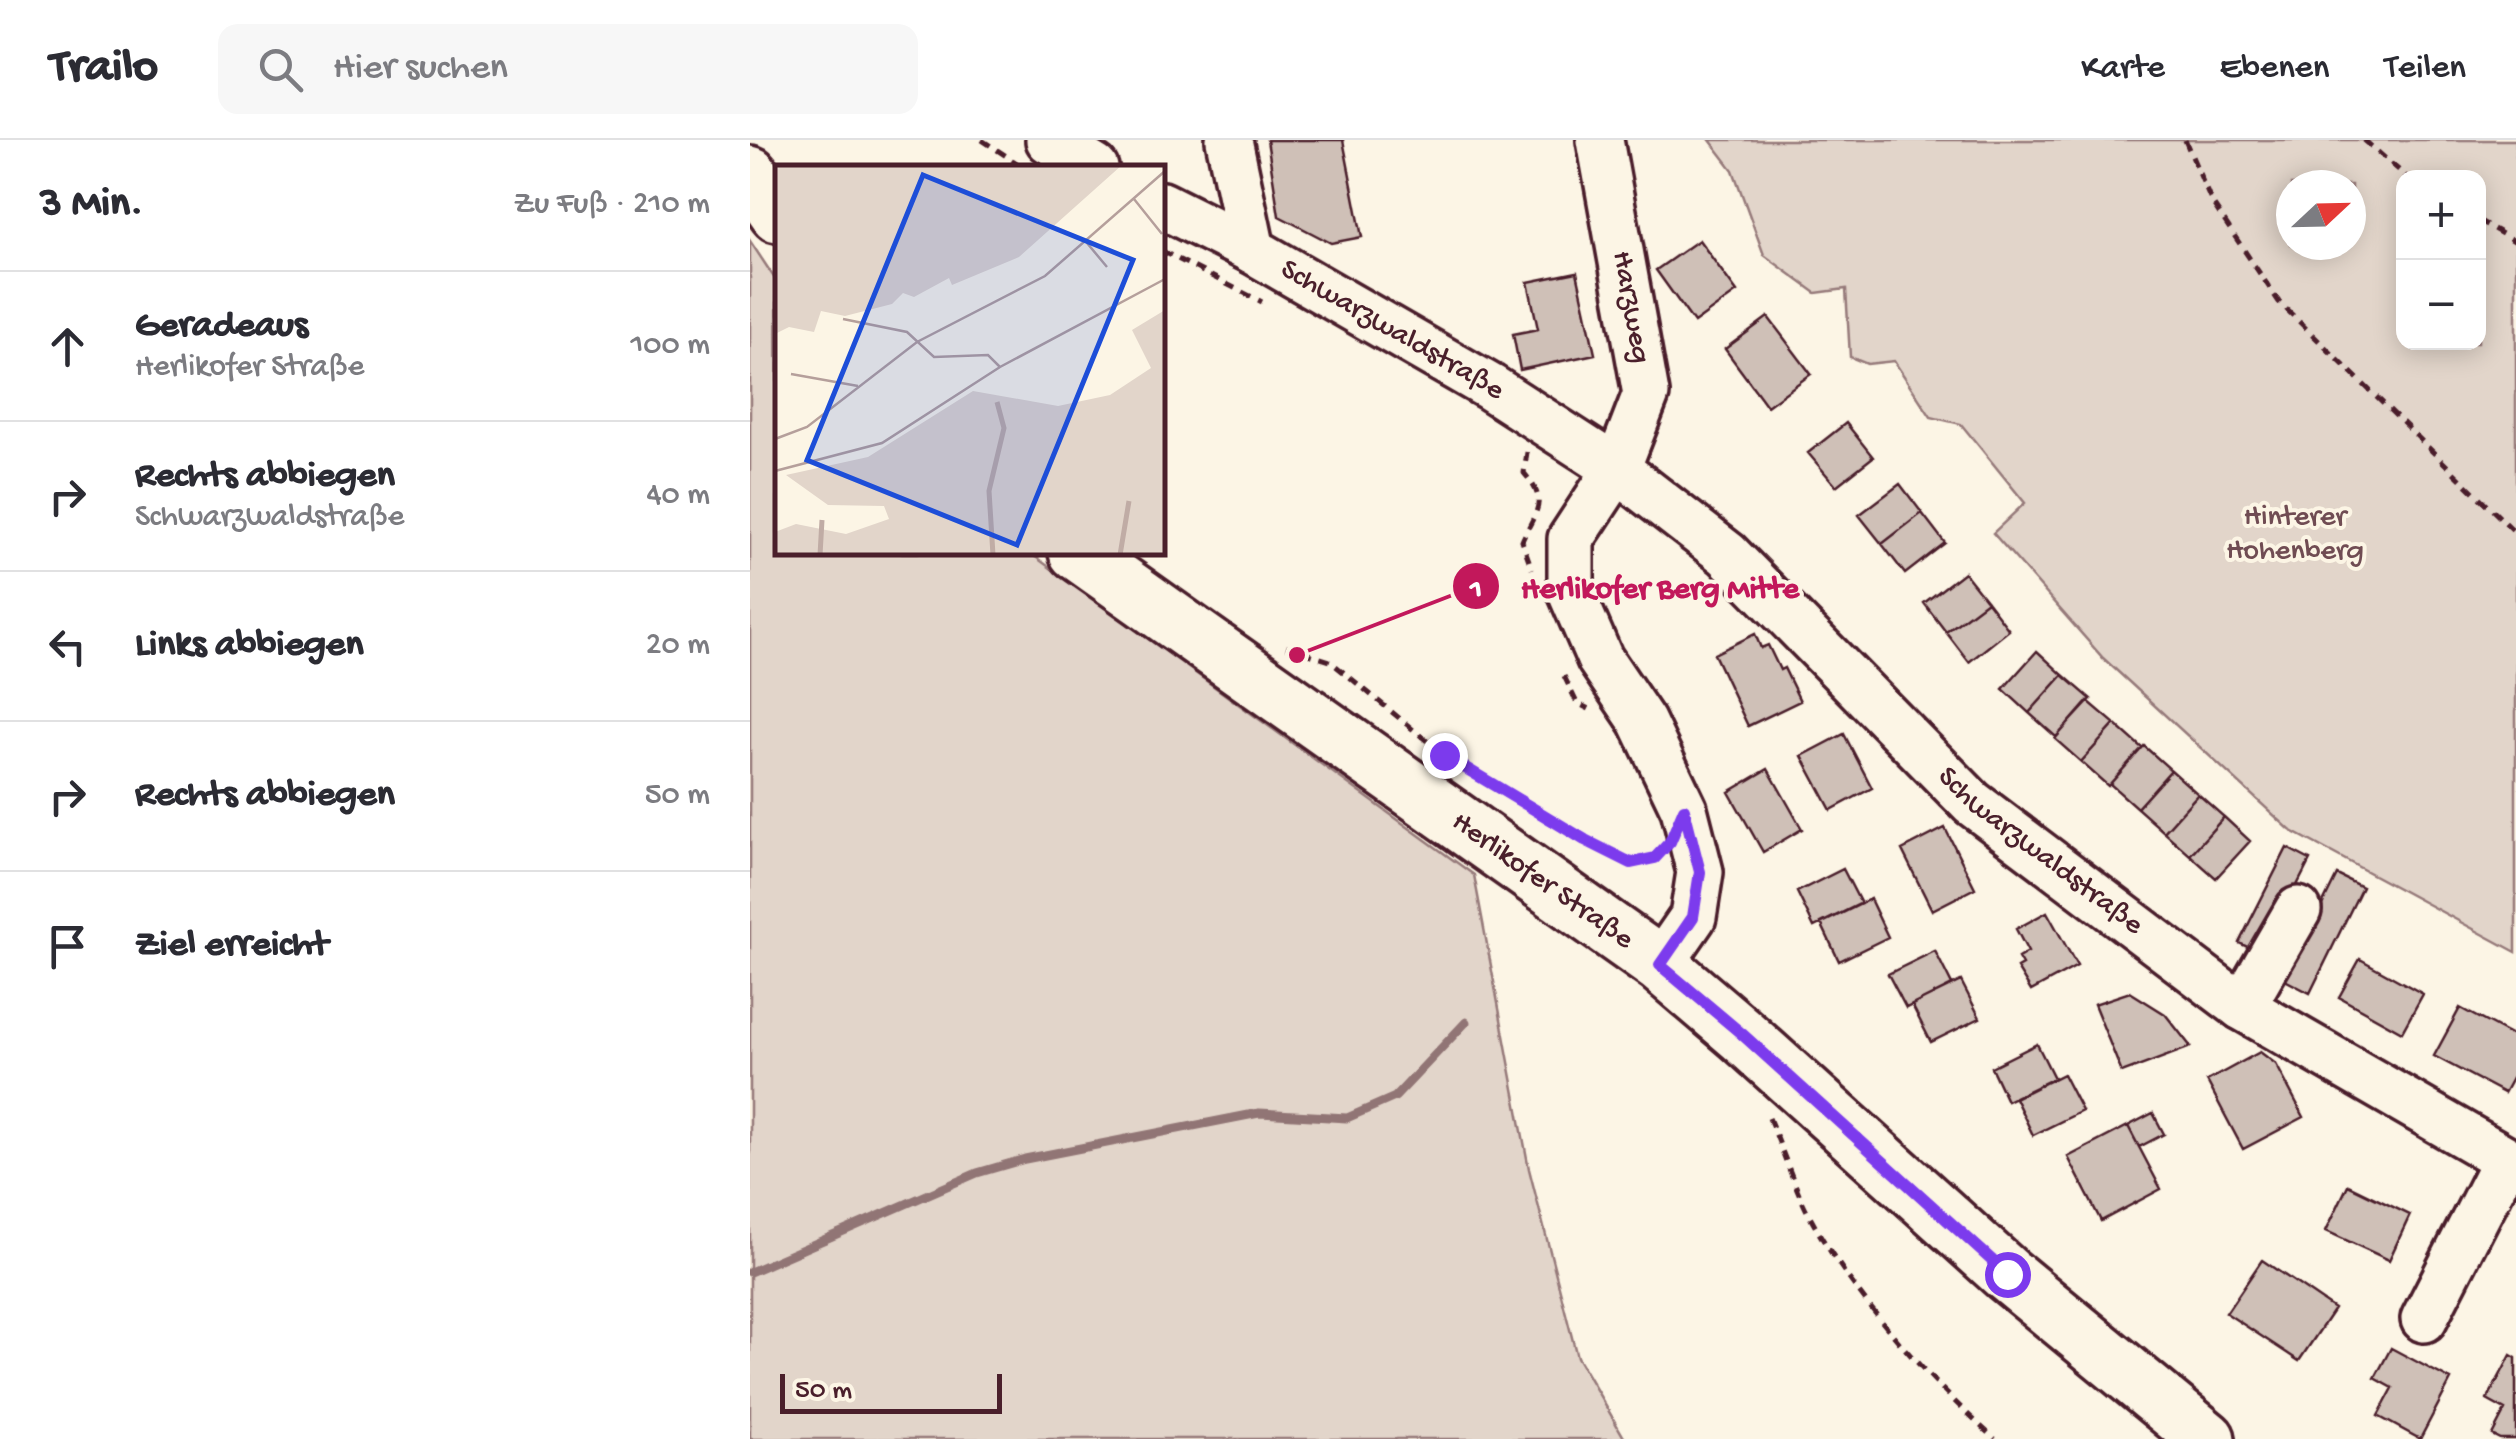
<!DOCTYPE html>
<html lang="de">
<head>
<meta charset="utf-8">
<style>
  :root { --surface:#fff; --page:#f7f7f7; --text:#2b2b33; --muted:#7c7c81; --line:#e1e1e2 }
  body { margin:0; font-family:"Gochi Hand",sans-serif; background:var(--page); color:var(--text) }
  .controls { position:absolute; right:30px; top:30px; display:grid; overflow:hidden; border-radius:20px; box-shadow:0 5px 25px #0003 }
  .controls button { width:90px; height:90px; display:grid; place-items:center; padding:0; border:0; border-bottom:2px solid var(--line); background:var(--surface); color:var(--text); font:50px sans-serif }
  .compass { position:absolute; left:1526px; top:30px; width:90px; height:90px; border-radius:50%; background:var(--surface); box-shadow:0 5px 25px #0003; rotate:68deg }
  .scale { position:absolute; left:30px; bottom:25px; width:222px; box-sizing:border-box; padding-left:10px; border:5px solid #4a1f2b; border-top:0; font-size:28px; line-height:35px; white-space:nowrap; color:#4a1f2b; -webkit-text-stroke:8px #fcf5e5; paint-order:stroke }
  .stop { position:absolute; width:30px; height:30px; margin:-22px; border:8px solid #7c3aed; border-radius:50%; background:#fff }
  .stop.end { background:#7c3aed; border-color:#fff; box-shadow:0 2px 10px #0008 }
  .list { margin:0; padding:0; list-style:none }
  h2 { display:flex; justify-content:space-between; align-items:center; height:130px; margin:0; padding:0 40px; font-size:42px }
  h2 small { font-size:32px; font-weight:400; color:var(--muted) }
  .list li { display:grid; grid-template-columns:65px 1fr auto; gap:30px; align-items:center; box-sizing:border-box; height:150px; padding:0 40px; border-top:2px solid var(--line) }
  .list b { display:block; font-size:38px; white-space:nowrap }
  .list p { margin:0; font-size:32px; white-space:nowrap; color:var(--muted) }
  .list em { font-size:32px; font-style:normal; color:var(--muted) }
  .icon { flex:none; width:55px; height:55px; fill:none; stroke:currentColor; stroke-width:2; stroke-linecap:round; stroke-linejoin:round }
  .map { position:relative; flex:none; width:1766px; height:1299px; overflow:hidden }
  header { display:flex; align-items:center; gap:60px; box-sizing:border-box; height:140px; padding:0 50px; background:var(--surface); border-bottom:2px solid var(--line) }
  header strong { font-size:48px }
  nav { display:flex; gap:55px; margin-inline-start:auto; font-size:35px }
  .search { width:700px; height:90px; background:var(--page); display:flex; align-items:center; gap:25px; box-sizing:border-box; padding:0 35px; border-radius:20px; color:var(--muted); font-size:38px }
  main { display:flex }
  aside { flex:1; background:var(--surface) }
  .map>svg:first-child { display:block }
</style>
</head>
<body>
<header>
<strong>Trailo</strong>
<div class="search"><svg class="icon" aria-label="search" viewBox="0 0 24 24"><circle cx="10" cy="10" r="6"/><path d="M15 15l6 6"/></svg>Hier suchen</div>
<nav><a>Karte</a><a>Ebenen</a><a>Teilen</a></nav>
</header>
<main>
<aside>
<h2>3 Min.<small>Zu Fuß · 210 m</small></h2>
<ul class="list">
<li><svg class="icon" aria-label="ahead" viewBox="0 0 24 24"><path d="M12 20V5M6 11l6-6 6 6"/></svg><div><b>Geradeaus</b><p>Herlikofer Straße</p></div><em>100 m</em></li>
<li><svg class="icon" aria-label="right" viewBox="0 0 24 24"><path d="M7 20v-9h11M14 6l5 5-5 5"/></svg><div><b>Rechts abbiegen</b><p>Schwarzwaldstraße</p></div><em>40 m</em></li>
<li><svg class="icon" aria-label="left" viewBox="0 0 24 24"><path d="M17 20v-9H6M10 6l-5 5 5 5"/></svg><div><b>Links abbiegen</b></div><em>20 m</em></li>
<li><svg class="icon" aria-label="right" viewBox="0 0 24 24"><path d="M7 20v-9h11M14 6l5 5-5 5"/></svg><div><b>Rechts abbiegen</b></div><em>50 m</em></li>
<li><svg class="icon" aria-label="arrive" viewBox="0 0 24 24"><path d="M6 21V4h12l-3 4 3 4H6"/></svg><div><b>Ziel erreicht</b></div></li>
</ul>
</aside>
<div class="map">
<svg width="1766" height="1299" viewBox="0 0 1766 1299">
  <rect width="100%" height="100%" fill="#fcf5e5"/>
  <filter id="ink" filterUnits="userSpaceOnUse"><feTurbulence type="fractalNoise" baseFrequency=".01" numOctaves="2"/><feDisplacementMap in="SourceGraphic" scale="20" xChannelSelector="R" yChannelSelector="G"/><feConvolveMatrix kernelMatrix="1 2 1 2 8 2 1 2 1" color-interpolation-filters="sRGB"/></filter>
  <g filter="url(#ink)">
    <path fill="#e2d5ca" stroke="#967a7a" stroke-width="2.5" fill-rule="evenodd" d="M960,0H1766V812L1540,690L1353,518L1243,393L1275,363L1211,284L1181,277L1144,221L1117,224L1100,217L1096,149L1066,153L1014,115L983,30ZM1654,38H1728V202H1654ZM1541,45H1601V105H1541Z
      M0,101L27,142L28,412L280,413L724,735L779,1029L827,1217L875,1299H0Z"/>
    <g fill="none" stroke-linecap="round" stroke-linejoin="round">
      <path stroke="#917474" stroke-width="9" d="M0,1132L227,1033L275,1019L509,973L597,978L645,957L716,882"/>
    </g>
    <path fill="#cfc0b7" stroke="#4a1f2b" stroke-width="2.5" d="M517,0H593L612,97L581,103L529,76Z
      M949,100L987,152L944,183L906,130Z
      M827,132L845,214L770,230L763,194L788,189L778,142Z
      M1018,177L1061,234L1017,266L975,209Z
      M1096,283L1123,317L1086,346L1058,313Z
      M1150,344L1172,373L1132,404L1109,375Z
      M1172,373L1195,403L1155,434L1132,404Z
      M1214,432L1237,461L1196,492L1174,463Z
      M1237,461L1259,490L1219,522L1196,492Z
      M1005,494L1011,508L1018,505L1030,530L1034,528L1050,561L998,586L964,514Z
      M1287,511L1313,535L1279,573L1253,549Z
      M1313,535L1341,559L1306,597L1279,573Z
      M1338,561L1365,584L1331,622L1305,599Z
      M1365,584L1392,608L1358,646L1331,622Z
      M1094,594L1122,648L1081,670L1052,616Z
      M1394,606L1421,630L1387,668L1360,644Z
      M1018,629L1052,689L1013,712L979,652Z
      M1421,630L1448,654L1414,692L1387,668Z
      M1448,654L1474,677L1440,715L1414,692Z
      M1474,677L1500,701L1466,738L1440,715Z
      M1195,688L1225,748L1182,770L1152,710Z
      M1537,708L1560,720L1512,814L1489,803Z
      M1093,729L1111,764L1064,787L1047,752Z
      M1587,735L1612,747L1560,853L1535,840Z
      M1120,759L1138,797L1089,821L1071,783Z
      M1297,772L1327,826L1281,851L1267,828L1272,825L1268,818L1278,812L1266,789Z
      M1185,811L1202,845L1156,868L1138,834Z
      M1610,819L1673,854L1652,892L1589,857Z
      M1211,841L1230,878L1181,902L1162,865Z
      M1380,852L1415,874L1441,907L1372,933L1344,864Z
      M1710,868L1766,898V931L1754,953L1684,916Z
      M1287,904L1304,938L1257,961L1241,927Z
      M1510,912L1526,924L1554,977L1493,1009L1457,941Z
      M1313,934L1332,971L1283,995L1265,958Z
      M1403,973L1414,994L1389,1007L1378,986Z
      M1378,986L1411,1049L1351,1081L1318,1017Z
      M1598,1045L1660,1075L1639,1120L1576,1091Z
      M1512,1120L1584,1169L1549,1221L1476,1173Z
      M1641,1208L1701,1240L1670,1299L1628,1276L1643,1248L1625,1238Z
      M1761,1215L1766,1218V1299H1750L1742,1295L1755,1270L1737,1260Z"/>
    <g fill="none" stroke-linecap="round" stroke-linejoin="round">
      <g stroke="#4a1f2b" stroke-width="52">
        <g id="minor">
          <path d="M299,0L345,28"/>
          <path d="M479,0L502,110"/>
          <path id="s1" d="M850,0L896,254L867,329L821,399V452L850,519L892,581L934,669L950,732L943,777L910,825"/>
          <path id="s2" d="M412,65L502,110L740,247L867,329L977,414L1222,663L1492,867L1766,1025"/>
          <path d="M1492,867L1548,770"/>
          <path d="M1674,1179L1755,1021"/>
        </g>
      </g>
      <g stroke="#4a1f2b" stroke-width="62">
        <g id="major">
          <path d="M0,34L28,74"/>
          <path id="s3" d="M327,412L910,825L992,895L1257,1134L1457,1299"/>
        </g>
      </g>
      <path stroke="#4a1f2b" stroke-width="5" stroke-dasharray="10 8" stroke-linecap="butt" d="M232,0L267,23
        M1435,0L1461,61L1529,162L1766,393
        M1614,0L1658,38
        M1728,80L1766,102
        M412,111L512,162
        M777,312L774,333C800,363 785,371 772,401L782,429
        M536,507L580,521L694,615L835,700L881,723L909,714
        M814,536L827,563L839,569
        M1019,978C1034,1013 1046,1053 1065,1086C1107,1160 1181,1243 1245,1299"/>
      <use href="#minor" stroke="#fcf5e5" stroke-width="45"/>
      <use href="#major" stroke="#fcf5e5" stroke-width="55"/>
    </g>
  </g>
  <g fill="none" stroke-linecap="round" stroke-linejoin="round" filter="url(#ink)">
    <path stroke="#7c3aed" stroke-width="12" d="M694,615L835,700L881,723L905,718L920,702L934,669L950,732L943,777L910,825L992,894L1257,1134"/>
  </g>
  <g text-anchor="middle" dominant-baseline="central" stroke-width="8" stroke-linejoin="round" paint-order="stroke">
    <g font-size="30" fill="#4a1f2b" stroke="#fcf5e5">
      <text stroke="none"><textPath href="#s1" startOffset="170">Harzweg</textPath></text>
      <text stroke="none"><textPath href="#s2" startOffset="262">Schwarzwaldstraße</textPath></text>
      <text stroke="none"><textPath href="#s2" startOffset="1098">Schwarzwaldstraße</textPath></text>
      <text stroke="none"><textPath href="#s3" startOffset="570">Herlikofer Straße</textPath></text>
    </g>
    <g font-size="30" fill="#704c53" stroke="#fcf5e5">
      <text x="1545" y="378">Hinterer<tspan x="1545" dy="34">Hohenberg</tspan></text>
    </g>
  </g>
  <g transform="translate(25 25)">
    <rect width="390" height="390" fill="#fcf5e5"/>
    <path d="M0,0H347L244,92L177,120L174,113L139,132L128,128L117,139L70,151L46,146L39,167L14,162L0,169ZM390,145V390H0V367L21,359L71,369L114,354L109,341L53,340L11,310L93,292L198,226L283,241L335,230L376,203L357,165Z" fill="#e2d5ca"/>
    <path fill="none" stroke="#c0aca5" stroke-width="5" d="M45,390L47,355M218,390L214,326L229,263L222,237M345,390L354,336"/>
    <path fill="none" stroke="#b59f9b" stroke-width="2.5" d="M359,34L387,69M312,78L332,102M68,154L132,167L159,192L213,190L225,202M16,209L83,221M0,274L32,262L142,177L270,111L390,6M0,306L107,278L225,202L390,114"/>
    <path fill="#1d4ed8" fill-opacity="0.15" stroke="#1d4ed8" stroke-width="5" d="M148,10L358,95L242,380L32,295Z"/>
    <rect width="390" height="390" fill="none" stroke="#4a1f2b" stroke-width="5"/>
  </g>
  <path fill="none" stroke="#c2185b" stroke-width="4" d="M547 515L726 446"/>
  <g fill="#c2185b" stroke="#fcf5e5" stroke-width="4">
    <circle cx="547" cy="515" r="10"/>
    <circle cx="726" cy="446" r="25"/>
  </g>
  <g font-size="30" text-anchor="middle" font-weight="bold" fill="#fff">
    <text x="726" y="457">1</text>
  </g>
  <g font-size="32" text-anchor="middle" font-weight="bold" fill="#c2185b" stroke="#fcf5e5" stroke-width="8" stroke-linejoin="round" paint-order="stroke">
    <text x="910" y="457">Herlikofer Berg Mitte</text>
  </g>
</svg>
<div class="controls">
<button>+</button>
<button>−</button>
</div>
<svg class="compass" viewBox="-18 -18 36 36"><path d="M0-13l5 13h-10z" fill="#e53935"/><path d="M0 13l5-13h-10z" fill="#7c7c81"/></svg>
<div class="scale">50 m</div>
<div class="stop" style="left:1257px;top:1134px"></div>
<div class="stop end" style="left:694px;top:615px"></div>
</div>
</main>
</body>
</html>
